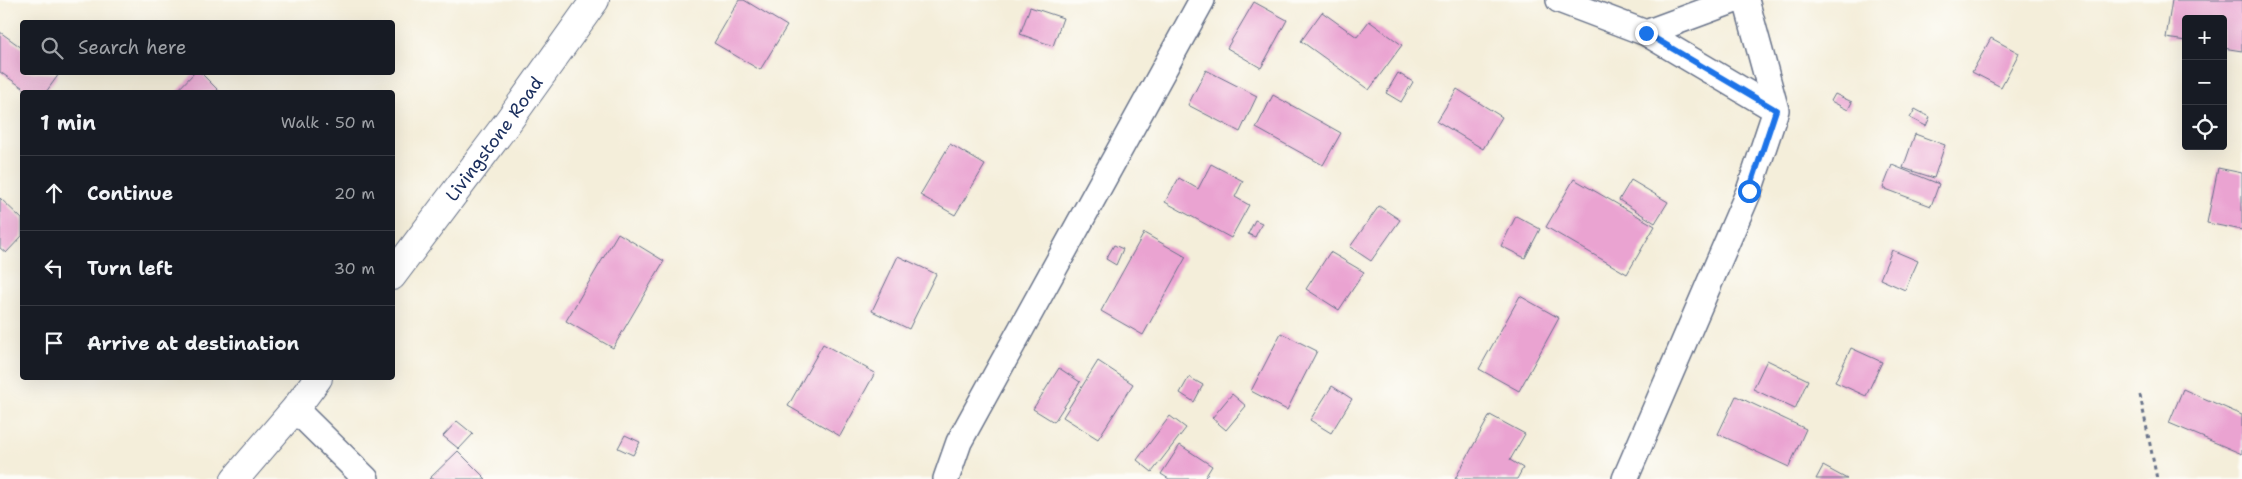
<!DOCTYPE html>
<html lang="en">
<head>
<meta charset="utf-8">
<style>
  :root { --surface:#171b24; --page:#242831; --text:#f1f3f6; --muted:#9ea1a6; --line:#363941 }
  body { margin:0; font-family:"Shantell Sans",sans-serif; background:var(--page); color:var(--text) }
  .controls { position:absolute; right:15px; top:15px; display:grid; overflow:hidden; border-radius:5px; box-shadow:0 5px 20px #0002 }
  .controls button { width:45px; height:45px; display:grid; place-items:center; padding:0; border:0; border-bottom:1px solid var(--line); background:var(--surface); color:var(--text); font:25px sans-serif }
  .stop { position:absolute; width:15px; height:15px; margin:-11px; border:4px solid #1a73e8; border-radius:50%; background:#fff }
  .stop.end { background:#1a73e8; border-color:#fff; box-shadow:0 1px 5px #0008 }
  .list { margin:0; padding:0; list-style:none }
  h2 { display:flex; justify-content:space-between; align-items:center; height:65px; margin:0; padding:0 20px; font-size:21px }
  h2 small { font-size:16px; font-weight:400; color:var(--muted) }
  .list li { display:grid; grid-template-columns:32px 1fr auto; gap:15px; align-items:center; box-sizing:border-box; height:75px; padding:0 20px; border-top:1px solid var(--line) }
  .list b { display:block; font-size:19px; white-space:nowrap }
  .list em { font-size:16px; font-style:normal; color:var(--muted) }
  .icon { flex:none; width:28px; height:28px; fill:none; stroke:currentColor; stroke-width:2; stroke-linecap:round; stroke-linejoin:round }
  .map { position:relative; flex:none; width:2242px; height:479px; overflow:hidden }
  .search { position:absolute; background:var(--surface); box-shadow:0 5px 20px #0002; left:20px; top:20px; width:375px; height:55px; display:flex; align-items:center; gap:12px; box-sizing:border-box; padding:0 18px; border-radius:5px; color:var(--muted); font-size:19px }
  .panel { position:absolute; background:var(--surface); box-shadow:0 5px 20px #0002; left:20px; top:90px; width:375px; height:290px; border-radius:5px }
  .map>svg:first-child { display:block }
</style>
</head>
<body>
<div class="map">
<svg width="2242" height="479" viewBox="0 0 2242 479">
  <rect width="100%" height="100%" fill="#fdfcf7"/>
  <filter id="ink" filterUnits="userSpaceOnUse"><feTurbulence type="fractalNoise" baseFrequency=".02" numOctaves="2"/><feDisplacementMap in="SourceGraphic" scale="10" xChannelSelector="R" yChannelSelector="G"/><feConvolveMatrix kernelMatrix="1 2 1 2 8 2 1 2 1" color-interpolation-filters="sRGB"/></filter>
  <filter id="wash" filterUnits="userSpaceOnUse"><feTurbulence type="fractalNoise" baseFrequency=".0096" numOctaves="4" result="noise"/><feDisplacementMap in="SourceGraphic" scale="20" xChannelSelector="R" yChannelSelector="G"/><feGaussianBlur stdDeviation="1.12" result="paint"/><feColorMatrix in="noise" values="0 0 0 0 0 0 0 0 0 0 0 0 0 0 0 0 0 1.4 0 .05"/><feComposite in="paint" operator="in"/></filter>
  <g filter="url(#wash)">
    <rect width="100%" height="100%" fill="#f4eeda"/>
    <g id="blocks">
      <path fill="#eaa3d1" d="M739,0H744L787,26L760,70L714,43Z
        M2172,0H2242V51L2223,48V19H2186V41L2166,38Z
        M1254,2L1287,20L1261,68L1227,48Z
        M1030,7L1063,18L1053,46L1020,34Z
        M1322,12L1357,37L1369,21L1402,45L1369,90L1301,41Z
        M0,32L22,48V72L59,74L46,92H29L0,72Z
        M1991,38L2019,53L2001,87L1972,72Z
        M1206,70L1257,96L1240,132L1188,105Z
        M195,72H200L220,92H176Z
        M1398,73L1413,82L1401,102L1386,93Z
        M1457,89L1502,117L1483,149L1437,121Z
        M1835,94L1852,102L1848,110L1831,101Z
        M1273,95L1341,133L1323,165L1256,128Z
        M1915,109L1930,117L1926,126L1910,118Z
        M1915,134L1945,145L1934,178L1903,168Z
        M950,144L985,165L955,215L920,195Z
        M1211,164L1243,181L1235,197L1249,205L1231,238L1165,202L1179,178L1198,189Z
        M1892,165L1939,184L1931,206L1883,188Z
        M2218,168L2242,173V230L2207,223Z
        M1574,179L1655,226L1627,274L1546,227Z
        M1631,180L1668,202L1655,223L1619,200Z
        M0,198L22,219V236L6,253L0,248Z
        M1379,206L1400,220L1371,261L1350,247Z
        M1516,216L1540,229L1525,258L1501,246Z
        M1255,220L1262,223L1255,237L1248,234Z
        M618,233L664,261L613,348L566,321Z
        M1144,233L1186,257L1143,335L1101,311Z
        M1114,245L1123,249L1116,265L1106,259Z
        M1892,250L1918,261L1905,290L1880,279Z
        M1330,252L1364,272L1339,310L1306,289Z
        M898,256L936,274L909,329L872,311Z
        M1520,296L1559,318L1519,391L1479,369Z
        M1281,333L1317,351L1287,410L1251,391Z
        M823,344L875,373L840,436L788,406Z
        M1851,348L1882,362L1866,396L1835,382Z
        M1767,360L1808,380L1795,409L1753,389Z
        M1098,361L1133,384L1098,439L1063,417Z
        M1059,368L1080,382L1054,422L1033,409Z
        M1189,377L1203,385L1194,402L1180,393Z
        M1332,386L1352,399L1331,433L1310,420Z
        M2183,389L2242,415V454L2169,423Z
        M1232,394L1246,406L1226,430L1212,418Z
        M1736,396L1806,429L1789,467L1718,434Z
        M1490,415L1525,434L1510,460L1523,468L1517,479H1455Z
        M1170,416L1186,428L1152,472L1137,460Z
        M457,421L473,434L459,449L443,436Z
        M625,435L640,442L633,455L618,448Z
        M1180,445L1212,466L1204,479H1169L1161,474Z
        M458,451L486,479H429Z
        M1823,466L1847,479H1816Z"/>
    </g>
  </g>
  <g filter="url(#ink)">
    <use href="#blocks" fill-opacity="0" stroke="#677289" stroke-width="1"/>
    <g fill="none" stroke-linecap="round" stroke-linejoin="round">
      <g stroke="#677289" stroke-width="28">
        <path id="minor" d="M1559,0L1646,33L1735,0
          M1746,0L1776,110
          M295,409L366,479
          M946,479L959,442L1202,0
          M1625,479L1749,191L1776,110L1646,33"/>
      </g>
      <g stroke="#677289" stroke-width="30">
        <g id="trunk">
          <path id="s1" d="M392,276L507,123L595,0"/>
          <path d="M235,479L295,409L318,378"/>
        </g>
      </g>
      <path stroke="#677289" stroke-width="3" stroke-dasharray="4 4" stroke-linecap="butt" d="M2140,395L2157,479"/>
      <use href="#minor" stroke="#fff" stroke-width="25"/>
      <use href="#trunk" stroke="#fff" stroke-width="28"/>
    </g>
  </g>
  <g fill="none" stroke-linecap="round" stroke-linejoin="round" filter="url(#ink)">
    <path stroke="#1a73e8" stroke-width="6" d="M1646,33L1776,110L1749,191"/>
  </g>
  <g text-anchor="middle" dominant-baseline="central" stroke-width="5" stroke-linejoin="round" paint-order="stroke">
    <g font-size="18" fill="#1b2f5e" stroke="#fdfcf7">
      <text stroke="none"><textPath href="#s1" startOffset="171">Livingstone Road</textPath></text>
    </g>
  </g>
</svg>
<div class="controls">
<button>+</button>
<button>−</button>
<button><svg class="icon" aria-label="locate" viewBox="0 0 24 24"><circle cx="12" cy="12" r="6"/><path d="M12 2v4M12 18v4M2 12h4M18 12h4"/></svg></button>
</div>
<div class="stop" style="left:1749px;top:191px"></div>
<div class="stop end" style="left:1646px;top:33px"></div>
<div class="search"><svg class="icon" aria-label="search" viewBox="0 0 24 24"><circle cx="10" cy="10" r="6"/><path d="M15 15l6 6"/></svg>Search here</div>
<section class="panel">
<h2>1 min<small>Walk · 50 m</small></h2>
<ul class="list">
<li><svg class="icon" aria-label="ahead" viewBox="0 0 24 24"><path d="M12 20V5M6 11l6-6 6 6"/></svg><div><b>Continue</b></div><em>20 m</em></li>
<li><svg class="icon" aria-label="left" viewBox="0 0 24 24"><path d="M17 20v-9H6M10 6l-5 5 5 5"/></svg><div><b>Turn left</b></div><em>30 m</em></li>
<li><svg class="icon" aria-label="arrive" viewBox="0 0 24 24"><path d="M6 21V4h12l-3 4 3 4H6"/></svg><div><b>Arrive at destination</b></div></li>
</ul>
</section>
</div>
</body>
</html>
